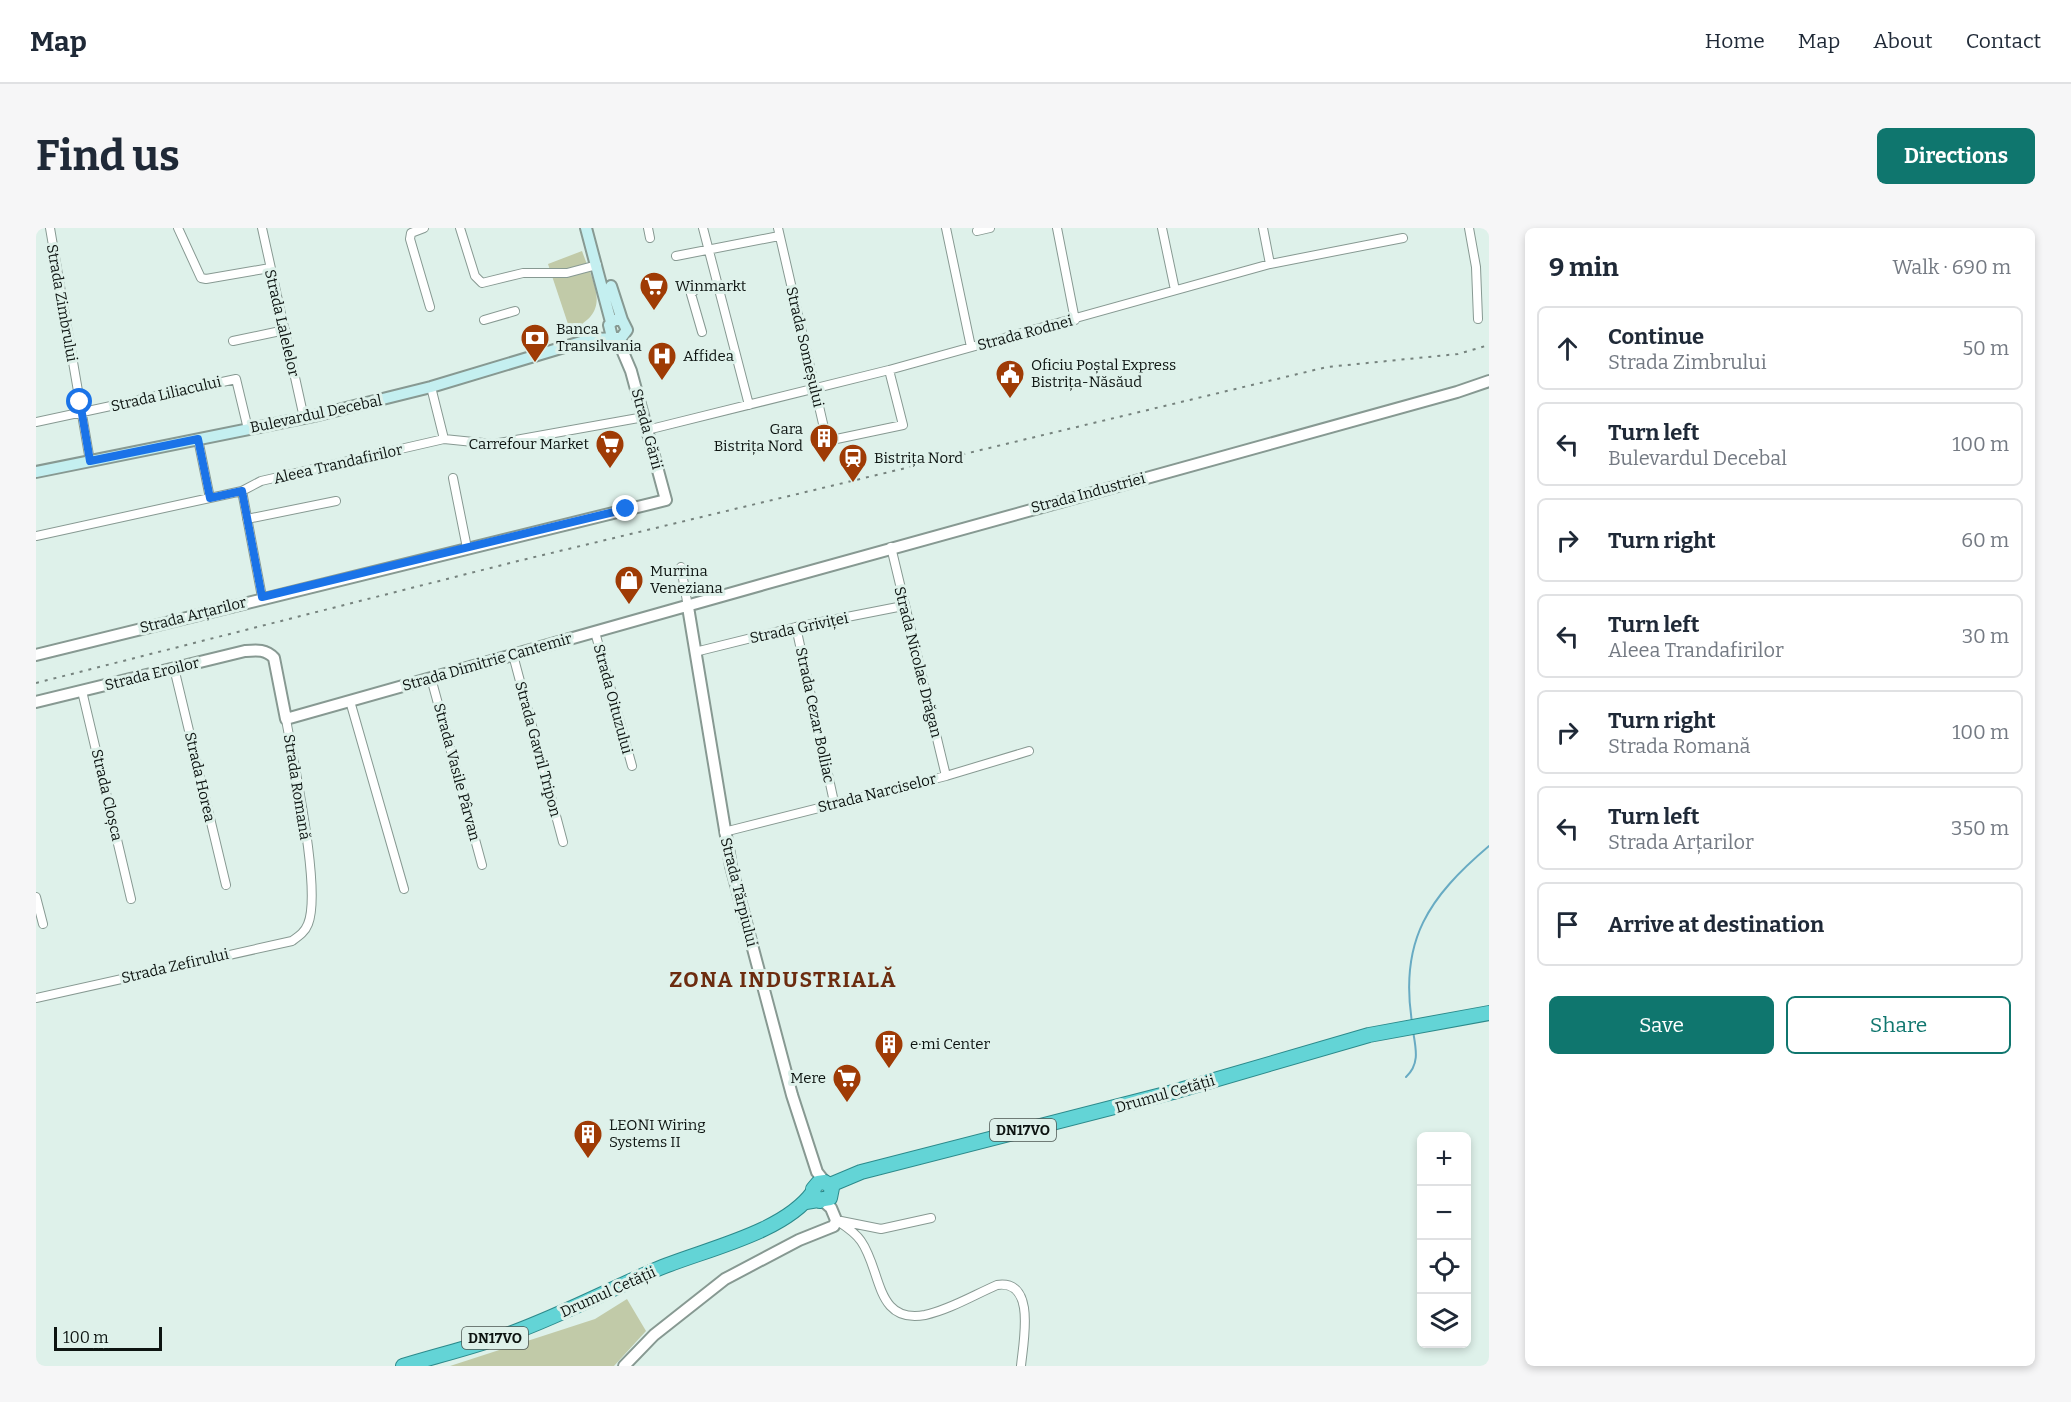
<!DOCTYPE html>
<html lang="en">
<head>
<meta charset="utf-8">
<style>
  :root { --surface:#fff; --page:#f6f6f7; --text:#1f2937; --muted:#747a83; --line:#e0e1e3; --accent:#0f766e }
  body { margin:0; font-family:Bitter,serif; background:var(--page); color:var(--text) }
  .controls { position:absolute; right:18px; bottom:18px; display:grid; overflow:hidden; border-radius:9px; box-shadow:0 3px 9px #0003 }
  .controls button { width:54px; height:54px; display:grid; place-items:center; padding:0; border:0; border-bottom:2px solid var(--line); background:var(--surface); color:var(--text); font:30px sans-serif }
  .scale { position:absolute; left:18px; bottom:15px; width:108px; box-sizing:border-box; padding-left:6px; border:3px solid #0d1411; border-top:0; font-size:16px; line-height:21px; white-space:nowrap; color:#0d1411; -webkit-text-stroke:4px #def1ea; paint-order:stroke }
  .stop { position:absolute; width:18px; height:18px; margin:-14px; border:4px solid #1a73e8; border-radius:50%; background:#fff }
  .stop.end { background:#1a73e8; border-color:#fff; box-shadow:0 2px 6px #0008 }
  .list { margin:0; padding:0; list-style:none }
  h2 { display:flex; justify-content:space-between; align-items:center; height:78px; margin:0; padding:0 24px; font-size:26px }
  h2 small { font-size:20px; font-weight:400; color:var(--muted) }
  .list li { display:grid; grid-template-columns:39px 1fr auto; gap:18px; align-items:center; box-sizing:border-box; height:84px; margin:0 12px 12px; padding:0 12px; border:2px solid var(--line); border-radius:9px }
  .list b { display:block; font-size:22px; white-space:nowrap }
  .list p { margin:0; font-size:20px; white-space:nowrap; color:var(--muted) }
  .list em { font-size:20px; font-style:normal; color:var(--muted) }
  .actions { display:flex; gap:12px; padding:18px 24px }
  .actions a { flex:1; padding:14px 0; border:2px solid var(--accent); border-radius:9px; text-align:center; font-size:21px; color:var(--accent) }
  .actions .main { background:var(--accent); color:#fff }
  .icon { flex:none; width:33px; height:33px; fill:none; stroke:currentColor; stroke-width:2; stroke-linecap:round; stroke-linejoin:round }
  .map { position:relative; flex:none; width:1453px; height:1138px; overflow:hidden; border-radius:9px }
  header { display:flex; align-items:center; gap:36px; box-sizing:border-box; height:84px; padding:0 30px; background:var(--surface); border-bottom:2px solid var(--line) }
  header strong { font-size:28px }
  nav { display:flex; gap:33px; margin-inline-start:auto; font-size:21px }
  .intro { display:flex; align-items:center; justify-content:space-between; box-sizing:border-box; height:144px; padding:0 36px }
  h1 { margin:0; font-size:42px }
  .button { padding:15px 27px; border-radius:9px; background:var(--accent); color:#fff; font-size:21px; font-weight:700 }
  main { display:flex; gap:36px; padding:0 36px }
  aside { flex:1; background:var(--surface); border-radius:9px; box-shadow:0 3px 9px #0003 }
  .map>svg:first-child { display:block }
</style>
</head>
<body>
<header>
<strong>Map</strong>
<nav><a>Home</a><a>Map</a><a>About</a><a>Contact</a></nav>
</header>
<div class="intro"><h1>Find us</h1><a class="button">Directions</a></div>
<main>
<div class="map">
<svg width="1453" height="1138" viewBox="0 0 1453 1138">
  <rect width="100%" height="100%" fill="#def1ea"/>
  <path fill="#c1caa8" d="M546,23C558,57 577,84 534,102L512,36Z
    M591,1071L610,1103L578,1138H414L559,1091Z"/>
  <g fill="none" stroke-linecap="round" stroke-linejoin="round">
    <path stroke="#68abc3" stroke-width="2" d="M1376,794C1363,712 1393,669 1453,618
      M1370,849C1384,836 1380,821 1377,803"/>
    <g stroke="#879992" stroke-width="10">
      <path id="minor" d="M14,0L54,233
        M142,0L165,50L170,51L234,40
        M226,0L268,190
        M388,0L375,5L374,11L394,79
        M424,0L439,48L446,55L487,45H531L561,37
        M612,0L614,10
        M667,0L713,177
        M742,0L791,213L867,197L853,142
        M910,0L935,119
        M1021,0L1039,92
        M1126,0L1139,62
        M1227,0L1234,36
        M1433,0L1440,39L1442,91
        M941,3L954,0
        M640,28L743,8
        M448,92L479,83
        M666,104L655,66L660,61L680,57
        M197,113L249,102
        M395,159L408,211
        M0,194L200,151L212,201
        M611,202L853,142L1234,36L1367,10
        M162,211L174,270
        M417,250L431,320
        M206,263L226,369
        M211,291L300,273
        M0,308L206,263L225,253L408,211L457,216L608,189
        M855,319L910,548
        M645,339L652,379
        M760,399L798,574
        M559,404L596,538
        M659,424L760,399L867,378
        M477,427L527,614
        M138,440L190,657
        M395,450L446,637
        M46,463L95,671
        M314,473L368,661
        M688,604L910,548L993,523
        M0,669L7,696
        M0,770L256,713C263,708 269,704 272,696C286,662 257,533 250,491
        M800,992C809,998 819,1004 825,1013C846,1043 839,1096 889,1087C913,1082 938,1067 961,1057C1001,1051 987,1115 985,1138
        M805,993L845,1001L895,990"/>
    </g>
    <g stroke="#879992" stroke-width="14">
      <path id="tertiary" d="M652,379L695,638L756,867L781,944L789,954
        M0,427L630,272L595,143L581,110
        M0,474L209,423C221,422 230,421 238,430L250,491C640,381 1030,270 1421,164L1453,153
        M588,1138L618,1107L689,1051L763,1012L798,998L800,992L795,980L787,973"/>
    </g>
    <g stroke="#879992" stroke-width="14">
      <path id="secondary" d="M550,0L575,94
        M575,58L586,92
        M0,244L278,188L395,159L555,111L585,110L591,102L586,92H578L573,97L576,109"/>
    </g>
    <g stroke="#2c8a8b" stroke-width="16">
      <path id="trunk" d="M794,957L825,944L1137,864L1333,807L1453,785
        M770,974L794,970L796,960L789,954L782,955L777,961L778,968L784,973
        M367,1138C403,1127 441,1118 476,1105C525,1087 571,1063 619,1042C665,1022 747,1006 777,964"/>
    </g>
    <use href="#minor" stroke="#fff" stroke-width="8"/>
    <use href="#tertiary" stroke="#fff" stroke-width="10"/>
    <use href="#secondary" stroke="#c4eff0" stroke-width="10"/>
    <use href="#trunk" stroke="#63d4d6" stroke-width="14"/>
    <path stroke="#76837e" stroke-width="2" stroke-dasharray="3 6" stroke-linecap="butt" d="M0,455L482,333L1291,139L1422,126L1453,117"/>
  </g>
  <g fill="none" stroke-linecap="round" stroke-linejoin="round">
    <path stroke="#1a73e8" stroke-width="8" d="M44,174L54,233L162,211L174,270L206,263L226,369L590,281"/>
  </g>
  <defs>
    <g id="supermarket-pin" transform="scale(1.5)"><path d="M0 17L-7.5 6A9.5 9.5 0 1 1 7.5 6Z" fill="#9f3b05" stroke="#def1ea"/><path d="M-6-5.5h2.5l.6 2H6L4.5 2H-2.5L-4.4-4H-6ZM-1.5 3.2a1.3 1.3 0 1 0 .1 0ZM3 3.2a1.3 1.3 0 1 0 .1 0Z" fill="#fff"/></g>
    <g id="bank-pin" transform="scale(1.5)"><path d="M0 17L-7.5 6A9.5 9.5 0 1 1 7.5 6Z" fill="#9f3b05" stroke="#def1ea"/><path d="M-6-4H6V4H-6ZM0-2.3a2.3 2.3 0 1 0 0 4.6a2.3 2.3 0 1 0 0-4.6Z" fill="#fff"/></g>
    <g id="hospital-pin" transform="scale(1.5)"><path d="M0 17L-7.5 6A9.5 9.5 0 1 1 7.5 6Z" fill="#9f3b05" stroke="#def1ea"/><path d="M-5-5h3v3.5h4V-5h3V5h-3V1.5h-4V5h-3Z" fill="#fff"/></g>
    <g id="civic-pin" transform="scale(1.5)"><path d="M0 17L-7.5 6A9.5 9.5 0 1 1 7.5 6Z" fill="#9f3b05" stroke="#def1ea"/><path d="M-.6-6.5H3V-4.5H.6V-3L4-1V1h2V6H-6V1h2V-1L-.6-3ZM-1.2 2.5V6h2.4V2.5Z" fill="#fff"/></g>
    <g id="building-pin" transform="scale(1.5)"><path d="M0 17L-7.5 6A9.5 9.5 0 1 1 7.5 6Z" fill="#9f3b05" stroke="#def1ea"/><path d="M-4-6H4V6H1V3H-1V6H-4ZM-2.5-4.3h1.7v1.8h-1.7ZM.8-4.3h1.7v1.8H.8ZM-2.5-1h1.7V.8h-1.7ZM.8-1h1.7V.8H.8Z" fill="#fff"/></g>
    <g id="station-pin" transform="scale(1.5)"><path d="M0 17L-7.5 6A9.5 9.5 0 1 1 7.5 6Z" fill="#9f3b05" stroke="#def1ea"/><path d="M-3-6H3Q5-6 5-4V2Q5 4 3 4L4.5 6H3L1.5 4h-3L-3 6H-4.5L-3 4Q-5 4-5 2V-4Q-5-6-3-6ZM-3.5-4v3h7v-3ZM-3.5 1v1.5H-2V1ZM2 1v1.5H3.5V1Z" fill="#fff"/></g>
    <g id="shop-pin" transform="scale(1.5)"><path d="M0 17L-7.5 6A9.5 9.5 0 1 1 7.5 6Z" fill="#9f3b05" stroke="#def1ea"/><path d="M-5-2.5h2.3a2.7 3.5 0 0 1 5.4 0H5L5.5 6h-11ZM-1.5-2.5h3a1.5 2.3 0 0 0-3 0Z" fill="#fff"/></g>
  </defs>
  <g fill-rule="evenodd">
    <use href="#supermarket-pin" x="618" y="58"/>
    <use href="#bank-pin" x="499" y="110"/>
    <use href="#hospital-pin" x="626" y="128"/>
    <use href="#civic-pin" x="974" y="146"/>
    <use href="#building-pin" x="788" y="210"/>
    <use href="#supermarket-pin" x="574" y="216"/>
    <use href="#station-pin" x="817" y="230"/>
    <use href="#shop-pin" x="593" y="352"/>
    <use href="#building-pin" x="853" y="816"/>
    <use href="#supermarket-pin" x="811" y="850"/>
    <use href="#building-pin" x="552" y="906"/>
  </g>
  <g text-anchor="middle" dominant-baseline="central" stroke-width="6" stroke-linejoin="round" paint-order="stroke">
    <g fill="#def1ea" stroke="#4c5652" stroke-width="1.5">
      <rect x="954" y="891" width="66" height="22" rx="4.5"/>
      <rect x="426" y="1099" width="66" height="22" rx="4.5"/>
    </g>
    <g font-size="14" font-weight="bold" fill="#0d1411">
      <text x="987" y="902">DN17VO</text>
      <text x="459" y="1110">DN17VO</text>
    </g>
    <g font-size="15" fill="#0d1411" stroke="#def1ea" text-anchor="start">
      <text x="639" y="58">Winmarkt</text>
      <text x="520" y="101">Banca<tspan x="520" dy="17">Transilvania</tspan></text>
      <text x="647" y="128">Affidea</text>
      <text x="995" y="137">Oficiu Poștal Express<tspan x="995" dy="17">Bistrița-Năsăud</tspan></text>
      <text x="767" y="201" text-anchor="end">Gara<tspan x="767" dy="17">Bistrița Nord</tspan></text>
      <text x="553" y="216" text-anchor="end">Carrefour Market</text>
      <text x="838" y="230">Bistrița Nord</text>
      <text x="614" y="343">Murrina<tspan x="614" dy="17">Veneziana</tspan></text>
      <text x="874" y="816">e·mi Center</text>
      <text x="790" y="850" text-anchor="end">Mere</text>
      <text x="573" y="897">LEONI Wiring<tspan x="573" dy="17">Systems II</tspan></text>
    </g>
    <g font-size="15" fill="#0d1411" stroke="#def1ea">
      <text transform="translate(26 75) rotate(80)">Strada Zimbrului</text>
      <text transform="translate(246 95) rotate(77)">Strada Lalelelor</text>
      <text transform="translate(989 105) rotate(-15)">Strada Rodnei</text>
      <text transform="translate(769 119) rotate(77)">Strada Someșului</text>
      <text transform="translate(130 166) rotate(-13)">Strada Liliacului</text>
      <text transform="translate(280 186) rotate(-12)">Bulevardul Decebal</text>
      <text transform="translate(611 201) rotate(75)">Strada Gării</text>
      <text transform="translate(302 236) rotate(-13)">Aleea Trandafirilor</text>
      <text transform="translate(1052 265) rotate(-15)">Strada Industriei</text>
      <text transform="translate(157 387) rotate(-14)">Strada Arțarilor</text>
      <text transform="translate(763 400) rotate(-12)">Strada Griviței</text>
      <text transform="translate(451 434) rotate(-16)">Strada Dimitrie Cantemir</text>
      <text transform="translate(882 434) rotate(76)">Strada Nicolae Drăgan</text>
      <text transform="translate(116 446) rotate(-14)">Strada Eroilor</text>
      <text transform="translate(577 471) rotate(75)">Strada Oituzului</text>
      <text transform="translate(779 487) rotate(78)">Strada Cezar Bolliac</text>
      <text transform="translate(502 521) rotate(75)">Strada Gavril Tripon</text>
      <text transform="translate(421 544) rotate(75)">Strada Vasile Pârvan</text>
      <text transform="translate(164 549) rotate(77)">Strada Horea</text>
      <text transform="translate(261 559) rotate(81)">Strada Romană</text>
      <text transform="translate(841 565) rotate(-14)">Strada Narciselor</text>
      <text transform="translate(71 567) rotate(77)">Strada Cloșca</text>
      <text transform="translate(703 664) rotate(76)">Strada Tărpiului</text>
      <text transform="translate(139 738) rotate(-13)">Strada Zefirului</text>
      <text transform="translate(1129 866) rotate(-16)">Drumul Cetății</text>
      <text transform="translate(572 1064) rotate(-24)">Drumul Cetății</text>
    </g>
    <g font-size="21" font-weight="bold" letter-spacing="1.5" fill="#6c2c0f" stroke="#def1ea">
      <text x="747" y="752">ZONA INDUSTRIALĂ</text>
    </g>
  </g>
</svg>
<div class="controls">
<button>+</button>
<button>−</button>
<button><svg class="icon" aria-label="locate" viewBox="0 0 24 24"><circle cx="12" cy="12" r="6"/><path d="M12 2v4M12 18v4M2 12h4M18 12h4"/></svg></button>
<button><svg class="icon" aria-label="layers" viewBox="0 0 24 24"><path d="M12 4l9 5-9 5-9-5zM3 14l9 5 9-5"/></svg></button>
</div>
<div class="scale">100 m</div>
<div class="stop" style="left:44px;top:174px"></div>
<div class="stop end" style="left:590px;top:281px"></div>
</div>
<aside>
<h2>9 min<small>Walk · 690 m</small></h2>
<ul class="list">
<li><svg class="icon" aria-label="ahead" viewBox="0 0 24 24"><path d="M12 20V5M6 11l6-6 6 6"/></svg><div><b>Continue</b><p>Strada Zimbrului</p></div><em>50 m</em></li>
<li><svg class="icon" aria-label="left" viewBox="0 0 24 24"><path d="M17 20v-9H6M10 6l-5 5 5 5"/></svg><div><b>Turn left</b><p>Bulevardul Decebal</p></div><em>100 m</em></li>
<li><svg class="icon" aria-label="right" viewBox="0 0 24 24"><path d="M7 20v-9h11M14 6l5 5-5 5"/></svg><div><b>Turn right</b></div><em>60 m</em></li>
<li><svg class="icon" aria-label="left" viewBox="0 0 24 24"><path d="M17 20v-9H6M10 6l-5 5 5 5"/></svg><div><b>Turn left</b><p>Aleea Trandafirilor</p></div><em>30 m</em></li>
<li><svg class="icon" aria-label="right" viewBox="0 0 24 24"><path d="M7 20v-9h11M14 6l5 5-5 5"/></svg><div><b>Turn right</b><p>Strada Romană</p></div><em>100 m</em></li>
<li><svg class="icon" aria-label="left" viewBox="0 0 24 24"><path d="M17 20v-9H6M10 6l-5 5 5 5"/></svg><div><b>Turn left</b><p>Strada Arțarilor</p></div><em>350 m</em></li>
<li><svg class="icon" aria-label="arrive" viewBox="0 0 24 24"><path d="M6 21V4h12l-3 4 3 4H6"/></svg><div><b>Arrive at destination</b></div></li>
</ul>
<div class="actions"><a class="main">Save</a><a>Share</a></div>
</aside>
</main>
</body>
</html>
